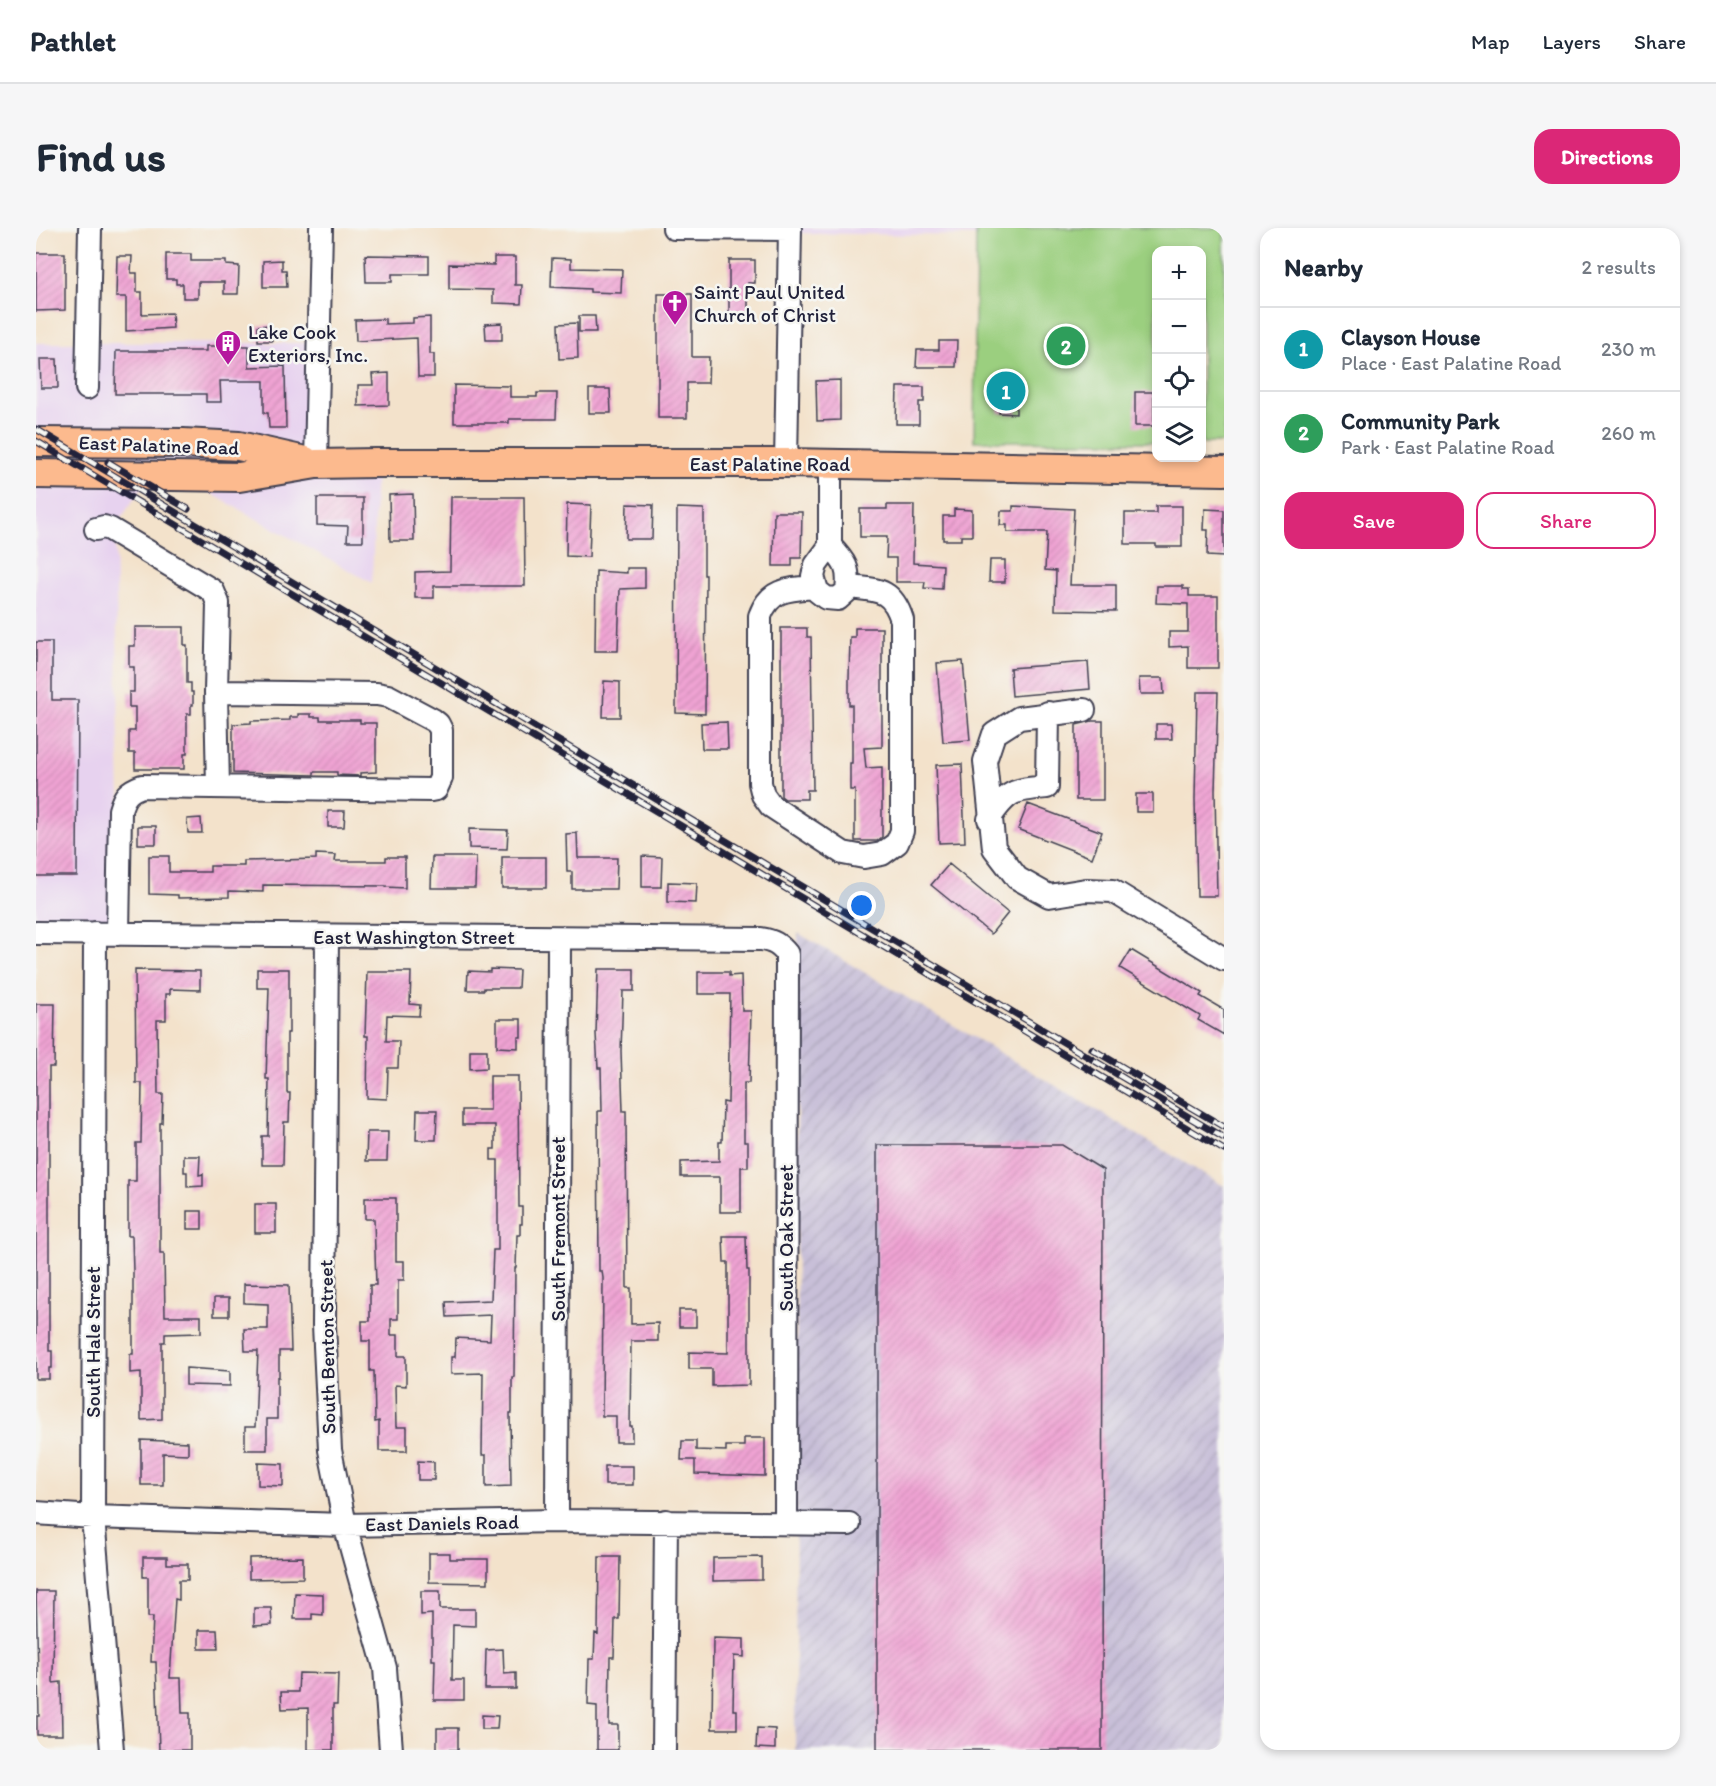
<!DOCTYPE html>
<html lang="en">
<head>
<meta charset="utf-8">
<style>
  :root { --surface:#fff; --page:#f6f6f7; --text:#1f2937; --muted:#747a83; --line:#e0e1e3; --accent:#db2777 }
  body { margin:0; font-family:Itim,sans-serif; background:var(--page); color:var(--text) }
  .controls { position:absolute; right:18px; top:18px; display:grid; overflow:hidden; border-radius:12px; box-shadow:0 3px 9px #0003 }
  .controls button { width:54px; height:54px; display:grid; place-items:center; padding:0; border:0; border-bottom:2px solid var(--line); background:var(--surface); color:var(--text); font:30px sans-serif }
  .you { position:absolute; left:826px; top:678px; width:21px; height:21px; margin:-15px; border:4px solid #fff; border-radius:50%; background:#1a73e8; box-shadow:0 0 0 9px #1a73e833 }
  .badge { display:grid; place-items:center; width:39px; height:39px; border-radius:50%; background:var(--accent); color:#fff; font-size:20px; font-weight:700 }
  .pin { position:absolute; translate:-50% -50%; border:3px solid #fff; box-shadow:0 2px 6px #0006 }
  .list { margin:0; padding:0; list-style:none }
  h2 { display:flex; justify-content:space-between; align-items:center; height:78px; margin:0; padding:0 24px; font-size:26px }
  h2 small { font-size:20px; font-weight:400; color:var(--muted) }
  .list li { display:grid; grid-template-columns:39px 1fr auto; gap:18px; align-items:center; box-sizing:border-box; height:84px; padding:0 24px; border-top:2px solid var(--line) }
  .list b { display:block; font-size:22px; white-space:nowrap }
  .list p { margin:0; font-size:20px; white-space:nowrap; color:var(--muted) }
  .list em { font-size:20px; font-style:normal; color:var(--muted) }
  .actions { display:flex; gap:12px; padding:18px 24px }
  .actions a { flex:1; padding:14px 0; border:2px solid var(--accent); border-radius:18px; text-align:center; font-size:21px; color:var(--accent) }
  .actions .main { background:var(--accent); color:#fff }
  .icon { flex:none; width:33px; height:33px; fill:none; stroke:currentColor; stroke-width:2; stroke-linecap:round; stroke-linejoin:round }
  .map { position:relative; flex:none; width:1188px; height:1522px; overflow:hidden; border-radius:18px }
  header { display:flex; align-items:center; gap:36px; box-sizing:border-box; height:84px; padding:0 30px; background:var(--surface); border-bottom:2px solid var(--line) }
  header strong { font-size:28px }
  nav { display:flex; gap:33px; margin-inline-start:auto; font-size:21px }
  .intro { display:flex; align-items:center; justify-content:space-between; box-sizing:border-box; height:144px; padding:0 36px }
  h1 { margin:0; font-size:42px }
  .button { padding:15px 27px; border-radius:18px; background:var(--accent); color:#fff; font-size:21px; font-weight:700 }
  main { display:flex; gap:36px; padding:0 36px }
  aside { flex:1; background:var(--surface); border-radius:18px; box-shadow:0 3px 9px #0003 }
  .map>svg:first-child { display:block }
</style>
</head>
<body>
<header>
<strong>Pathlet</strong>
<nav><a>Map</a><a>Layers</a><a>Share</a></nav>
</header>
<div class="intro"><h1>Find us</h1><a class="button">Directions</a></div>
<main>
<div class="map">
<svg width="1188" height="1522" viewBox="0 0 1188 1522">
  <defs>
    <pattern id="industrial-furrows" width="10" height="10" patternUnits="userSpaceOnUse" patternTransform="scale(1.5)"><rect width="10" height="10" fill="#c8bfd8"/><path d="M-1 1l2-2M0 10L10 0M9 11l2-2" fill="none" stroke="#aca4ba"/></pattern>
    <pattern id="building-hatch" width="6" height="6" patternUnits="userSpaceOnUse" patternTransform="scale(1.5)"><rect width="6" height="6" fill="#efa3d3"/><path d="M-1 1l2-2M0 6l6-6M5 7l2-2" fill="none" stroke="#cd8cb6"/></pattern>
  </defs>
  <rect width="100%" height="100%" fill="#f6f6f2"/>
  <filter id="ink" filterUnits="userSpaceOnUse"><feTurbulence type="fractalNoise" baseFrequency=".0167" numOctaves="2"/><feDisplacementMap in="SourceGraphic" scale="12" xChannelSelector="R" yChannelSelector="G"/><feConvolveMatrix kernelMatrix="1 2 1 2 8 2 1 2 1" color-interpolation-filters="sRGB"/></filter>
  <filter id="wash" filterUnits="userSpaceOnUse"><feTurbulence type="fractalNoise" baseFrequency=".008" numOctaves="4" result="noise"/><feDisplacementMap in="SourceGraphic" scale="24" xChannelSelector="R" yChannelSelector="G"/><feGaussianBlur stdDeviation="1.35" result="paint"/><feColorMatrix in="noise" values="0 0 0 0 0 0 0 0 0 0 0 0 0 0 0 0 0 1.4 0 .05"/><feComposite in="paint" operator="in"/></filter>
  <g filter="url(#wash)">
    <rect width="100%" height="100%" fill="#f3e2cb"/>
    <path fill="#e7d2ef" d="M764,0H940V8L763,5Z
      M0,115H282L280,235H340L336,355L122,236L79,299L84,582L82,706L0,705Z"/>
    <path fill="url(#industrial-furrows)" d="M762,705L1188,958V1522H759Z"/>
    <path fill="#9bcf7f" stroke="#5e785d" stroke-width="1.5" d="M940,0H1188V215H1166V22H1120V214L938,213Z"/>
    <g id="blocks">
      <path fill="url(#building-hatch)" d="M0,25H29V82L0,83Z
        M130,26H155V33H190V37L203,38L202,66H188V54H162V70H147V56H140V51H130Z
        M329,27L393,28V46H356V54H330Z
        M81,28H96L95,45H101V64H106V86L136,85L137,100L90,103V69H80Z
        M458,29H479V57H486L485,76L457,75V62L413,61V36L458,37Z
        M516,30L535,31V40L586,41L585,65L554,64V61L515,59Z
        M246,32V42H250L251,59H227V33Z
        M693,32H719V55H712V86H693Z
        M622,66H656V129H673L672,155H651V190H622Z
        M543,88H559L560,104H543Z
        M394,89V126H398V149H382L381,110L320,113L319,92L349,91V96L377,95V90Z
        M466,95V112H450L449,96Z
        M541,95L542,130L523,131L522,96Z
        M235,97L236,113H222V98Z
        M903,113H921L920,139H880L881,122H903Z
        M170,118H213V139L249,138L250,200H233L232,185H228V153H184L185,174H170V166H79L80,123H170Z
        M4,131H21L22,160H5Z
        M353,145V177L322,178V157H337L336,146Z
        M804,152V192L781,193L780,153Z
        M959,154L980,155V186L963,185V172H959Z
        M418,157L474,158V169H501V165H521L520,191H473V195H418Z
        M861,159H888V174H883V196H860Z
        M553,161H574L575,185H553Z
        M1099,164H1118V198H1099Z
        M377,266L378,313H354L353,267Z
        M415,269H488L489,358H398V370H379V344L414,343Z
        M281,270H327V313H311L312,298L281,297Z
        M531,276L555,277L553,329L530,328Z
        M591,276L617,277L616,311H590Z
        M851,277H878L877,335L907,337L906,361L888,360L889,354H860V330H850L851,309H824V281H851Z
        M977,278L1038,281L1034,357H1080V383L1019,382L1020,343L1009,342L1011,304H971V297H964L965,283H977Z
        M1120,278H1146V319H1120V316H1089V285H1120Z
        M641,280L668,281V347H670L669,486L640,485Z
        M918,281L936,282V308H925V312H907V288H918Z
        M1169,281L1188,282V329L1171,328L1172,302H1168Z
        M738,284H766L765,330H756V338H737Z
        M954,332H969V354H953Z
        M591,340H609V360L584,361L582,423H559L560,343L591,345Z
        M1121,358H1147V361H1153V368H1182V440H1152V418L1133,419V404H1152V376L1120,375Z
        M99,399H148V417H151V455H155V464H157V477H155V486H151V526H148V541H99V525H93V503H99V479H93V464H98V439H93V418H99Z
        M745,400H771V409H775L777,562H771V571H749L745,568Z
        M819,400H846V519L828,520L830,540L846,539V609L841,613H819V562H814V535H816V477H813V451L814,409H819Z
        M0,414H16V472H42L41,648H0Z
        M927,433L934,512L907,514L901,435Z
        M1052,434L1054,461L976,468L974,440Z
        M1103,450H1127L1128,466H1104Z
        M568,453L584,454V489H567Z
        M1161,464H1182L1179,562L1181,668H1161L1159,571Z
        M262,486H275V489H284V492H324V495H340V544L324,545V548L301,547V544H278V547L197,545V496L215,495V493L254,492V489H262Z
        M1056,493H1067V572H1040V497Z
        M691,494L692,521H666L665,495Z
        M1120,496H1135L1136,511H1120Z
        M926,536L929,614L903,615L900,537Z
        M1100,566H1117V584H1100Z
        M992,576L1066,604L1056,630L982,601Z
        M292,583H309L308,599H292Z
        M165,590L166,605H152L151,591Z
        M102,598H120V616H102Z
        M433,601L472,602L471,621L433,620Z
        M541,605L542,630H581L580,661H536V644H531L530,606Z
        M280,626L300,627L299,633H350V629H369V660L350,659V658L227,657V664L193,663V669L142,670V667L113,666V628H133V644H174V638H208V633L280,631Z
        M606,628L626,629L625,659H606Z
        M396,629H440L439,660H395Z
        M466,629H510V660H466Z
        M913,636L972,685L955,706L895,657Z
        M632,654L661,655L660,675L632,674Z
        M1095,722L1166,765L1164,768L1188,782V807L1162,792L1164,788L1084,740Z
        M221,741H253V805H251V865H254L253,894H248L247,937H226V908H232L233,851H230L233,760H221Z
        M454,741L483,742L482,760H448V762H431L432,743L454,744Z
        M562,741H598V763H587L585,823L587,883H590L591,1060H595V1096L622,1095V1113H595L594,1198H596V1214H580V1188H566L567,1050L566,1043H563L562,883H566L565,840H562L560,806Z
        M99,742L164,743V762L134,761V766H130V792H121L122,866H127L126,895H124V1025H128L129,1088H165V1105L129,1106V1114H126V1191L105,1192V1144L94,1145V1126H97V1044L96,1008H92V953H100V915H105L106,855H100Z
        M331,744H375L374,776L384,777L383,788L351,787L350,813H363L362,840H352L351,871L331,870L332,808H329Z
        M662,744H693V748L705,747L706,783H715L713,855H708V914H712V939H705V984H684V949H645V934L683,933V914H686L687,874L692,875L694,766H662Z
        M0,776H19L18,839H13V1123H16V1140H13V1151H0Z
        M461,791H485V809H482V820L461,819Z
        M434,822H451V840L434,841Z
        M454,848H482L483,979H486V996H484V1007H481L480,1040H479L478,1149H476V1185H474L475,1258L450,1259V1227H446L447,1145L415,1146V1129H419L420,1110L454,1112L455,1087L411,1089L410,1074L455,1072L457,1022H462V932H455V921H459V897H426V882H454Z
        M381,882H401L400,912H380Z
        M331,904H352L351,933H330Z
        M841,917H1026L1067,942L1066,1522H841Z
        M148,928H164L163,947L167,946V958L151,959V944H148Z
        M329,970H360V1033H368V1052H362V1091H355V1107H362V1128H370V1158L359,1157L360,1199H371V1223H343V1193L339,1194L338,1143H334V1113H326V1093H334V1057H340L338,991H329Z
        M219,976H240V1005H219Z
        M151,983H166V1001H151Z
        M687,1008H710L711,1042H713V1157L676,1158V1141H653V1124L692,1125V1034H688Z
        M208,1056L253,1057L255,1123H243V1149H241V1191H231V1222H209V1199H219L222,1123H209L208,1101H232V1076L208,1075Z
        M178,1070H193V1088H178Z
        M643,1082H660V1099H643Z
        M150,1140L194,1143V1158L150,1157Z
        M708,1210H729V1248L659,1246V1232H645L646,1213H660V1222L690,1223V1218H708Z
        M105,1212L152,1214V1226L127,1225V1257H105Z
        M382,1233L398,1234V1252H382Z
        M222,1235L247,1236V1258L222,1257Z
        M569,1238H597V1257H569Z
        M393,1325H414V1331H452V1355L393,1354Z
        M107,1329H131V1336H152V1352H143V1372L139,1371L134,1450H145L146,1485H154V1522H123L120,1434H115L117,1389H112V1349H107Z
        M267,1329V1350L213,1351V1330Z
        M563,1329H584L583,1391H579L578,1429H574L573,1497H582V1522H561V1478L552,1477L553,1431H558L559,1405L562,1406Z
        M726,1329V1352L677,1353V1330Z
        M0,1363H18L17,1455L25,1454L26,1507H1V1488H3Z
        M385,1363H404V1381H439V1398L417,1397L416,1452H428V1472H398L399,1432H396V1386L385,1387Z
        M259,1365L287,1366V1387L276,1386V1391H258Z
        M218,1380H235L236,1397L218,1398Z
        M163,1402H181L182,1421H163Z
        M677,1410L708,1411V1429L698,1428L697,1482H701V1501H676Z
        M467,1421L468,1446L480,1445V1461H449L450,1422Z
        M263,1445L302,1446L301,1477H297V1522H272V1480L246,1481L245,1464H262Z
        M446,1487L462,1488L461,1501H446Z
        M401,1500H422V1522H401Z
        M721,1500L739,1501V1521L720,1520Z"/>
    </g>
  </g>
  <g filter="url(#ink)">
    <use href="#blocks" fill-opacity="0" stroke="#413f51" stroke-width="1.5"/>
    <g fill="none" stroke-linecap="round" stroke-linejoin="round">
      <g stroke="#413f51" stroke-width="26">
        <path id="minor" d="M638,0L754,1
          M51,160L54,0
          M750,235L754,0
          M280,236L285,0
          M794,236V318L780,337L777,348L781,363L790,370L802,371L811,363C814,340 809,334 794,318
          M60,301L68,299L74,301L177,363L182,375L180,464
          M780,359C754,361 734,360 724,388V555L727,567L735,578L807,625L828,629L846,626L861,615L866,603V392C856,360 841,362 812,359
          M1048,482L983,490L958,506L949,533L958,620L981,650L1013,668L1050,662L1077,663L1188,731
          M953,591C972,562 978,562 1011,559L1012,485
          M0,705L725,711C737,713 743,716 751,726L750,1295
          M59,705L57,1289L76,1522
          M82,706L84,582C88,568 92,563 106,558L395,562L400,561L405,550V502L402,496L397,492L352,468L341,466L180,464L182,559
          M291,708L288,1097L294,1222L309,1297L349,1440L355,1522
          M0,1285L57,1289L309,1297L521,1293L813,1296
          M521,1293L523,710
          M628,1522L630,1293"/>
      </g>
      <g stroke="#413f51" stroke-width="32">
        <path id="major" d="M0,214L147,215L203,218L269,233
          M0,246L203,249L280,236L340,235H750L1188,243"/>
      </g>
      <use href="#minor" stroke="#fff" stroke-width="22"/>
      <use href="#major" stroke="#fcba8e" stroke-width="28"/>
      <g stroke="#22223b" stroke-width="7">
        <path id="rail" d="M0,201L1188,910
          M0,213L1188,922
          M72,234L152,281
          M1056,821L1188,899"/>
      </g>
      <use href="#rail" stroke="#f6f6f2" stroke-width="4.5" stroke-dasharray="14" stroke-linecap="butt"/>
    </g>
  </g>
  <defs>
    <g id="church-pin" transform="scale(1.35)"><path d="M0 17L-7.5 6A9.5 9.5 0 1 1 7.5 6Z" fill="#b5179e" stroke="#f6f6f2"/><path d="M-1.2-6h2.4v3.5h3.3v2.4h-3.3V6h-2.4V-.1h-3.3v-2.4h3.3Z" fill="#fff"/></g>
    <g id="building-pin" transform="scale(1.35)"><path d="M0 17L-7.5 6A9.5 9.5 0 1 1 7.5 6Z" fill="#b5179e" stroke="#f6f6f2"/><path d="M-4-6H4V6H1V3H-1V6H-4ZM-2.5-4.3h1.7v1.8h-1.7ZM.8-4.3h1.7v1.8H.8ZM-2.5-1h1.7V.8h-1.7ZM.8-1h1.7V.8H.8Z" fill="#fff"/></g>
  </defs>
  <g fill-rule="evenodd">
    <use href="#church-pin" x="639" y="75"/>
    <use href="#building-pin" x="192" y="115"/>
  </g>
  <g text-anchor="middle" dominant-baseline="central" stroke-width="5" stroke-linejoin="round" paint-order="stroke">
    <g font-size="20" fill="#22223b" stroke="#f6f6f2" text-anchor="start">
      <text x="658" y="64">Saint Paul United<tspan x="658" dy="23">Church of Christ</tspan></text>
      <text x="212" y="104">Lake Cook<tspan x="212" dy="23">Exteriors, Inc.</tspan></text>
    </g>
    <g font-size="20" fill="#22223b" stroke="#f6f6f2">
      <text transform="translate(123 217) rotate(2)">East Palatine Road</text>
      <text x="734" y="236">East Palatine Road</text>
      <text x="378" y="709">East Washington Street</text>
      <text transform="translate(522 1001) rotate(-90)">South Fremont Street</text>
      <text transform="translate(750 1010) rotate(-90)">South Oak Street</text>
      <text transform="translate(57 1114) rotate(-90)">South Hale Street</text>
      <text transform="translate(291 1119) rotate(-91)">South Benton Street</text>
      <text transform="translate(406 1295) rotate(-1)">East Daniels Road</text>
    </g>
  </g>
</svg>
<div class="controls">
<button>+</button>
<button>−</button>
<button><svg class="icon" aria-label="locate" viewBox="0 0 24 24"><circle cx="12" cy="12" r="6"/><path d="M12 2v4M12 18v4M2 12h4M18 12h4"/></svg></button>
<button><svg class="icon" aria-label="layers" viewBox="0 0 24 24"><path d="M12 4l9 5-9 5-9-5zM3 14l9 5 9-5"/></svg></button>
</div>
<div class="you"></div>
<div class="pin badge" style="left:970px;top:163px;background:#0f9aa8">1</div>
<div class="pin badge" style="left:1030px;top:118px;background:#2e9e5b">2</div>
</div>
<aside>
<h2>Nearby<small>2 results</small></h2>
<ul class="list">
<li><span class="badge" style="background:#0f9aa8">1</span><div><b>Clayson House</b><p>Place · East Palatine Road</p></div><em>230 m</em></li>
<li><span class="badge" style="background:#2e9e5b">2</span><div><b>Community Park</b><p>Park · East Palatine Road</p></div><em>260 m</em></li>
</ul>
<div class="actions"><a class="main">Save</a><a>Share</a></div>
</aside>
</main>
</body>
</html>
